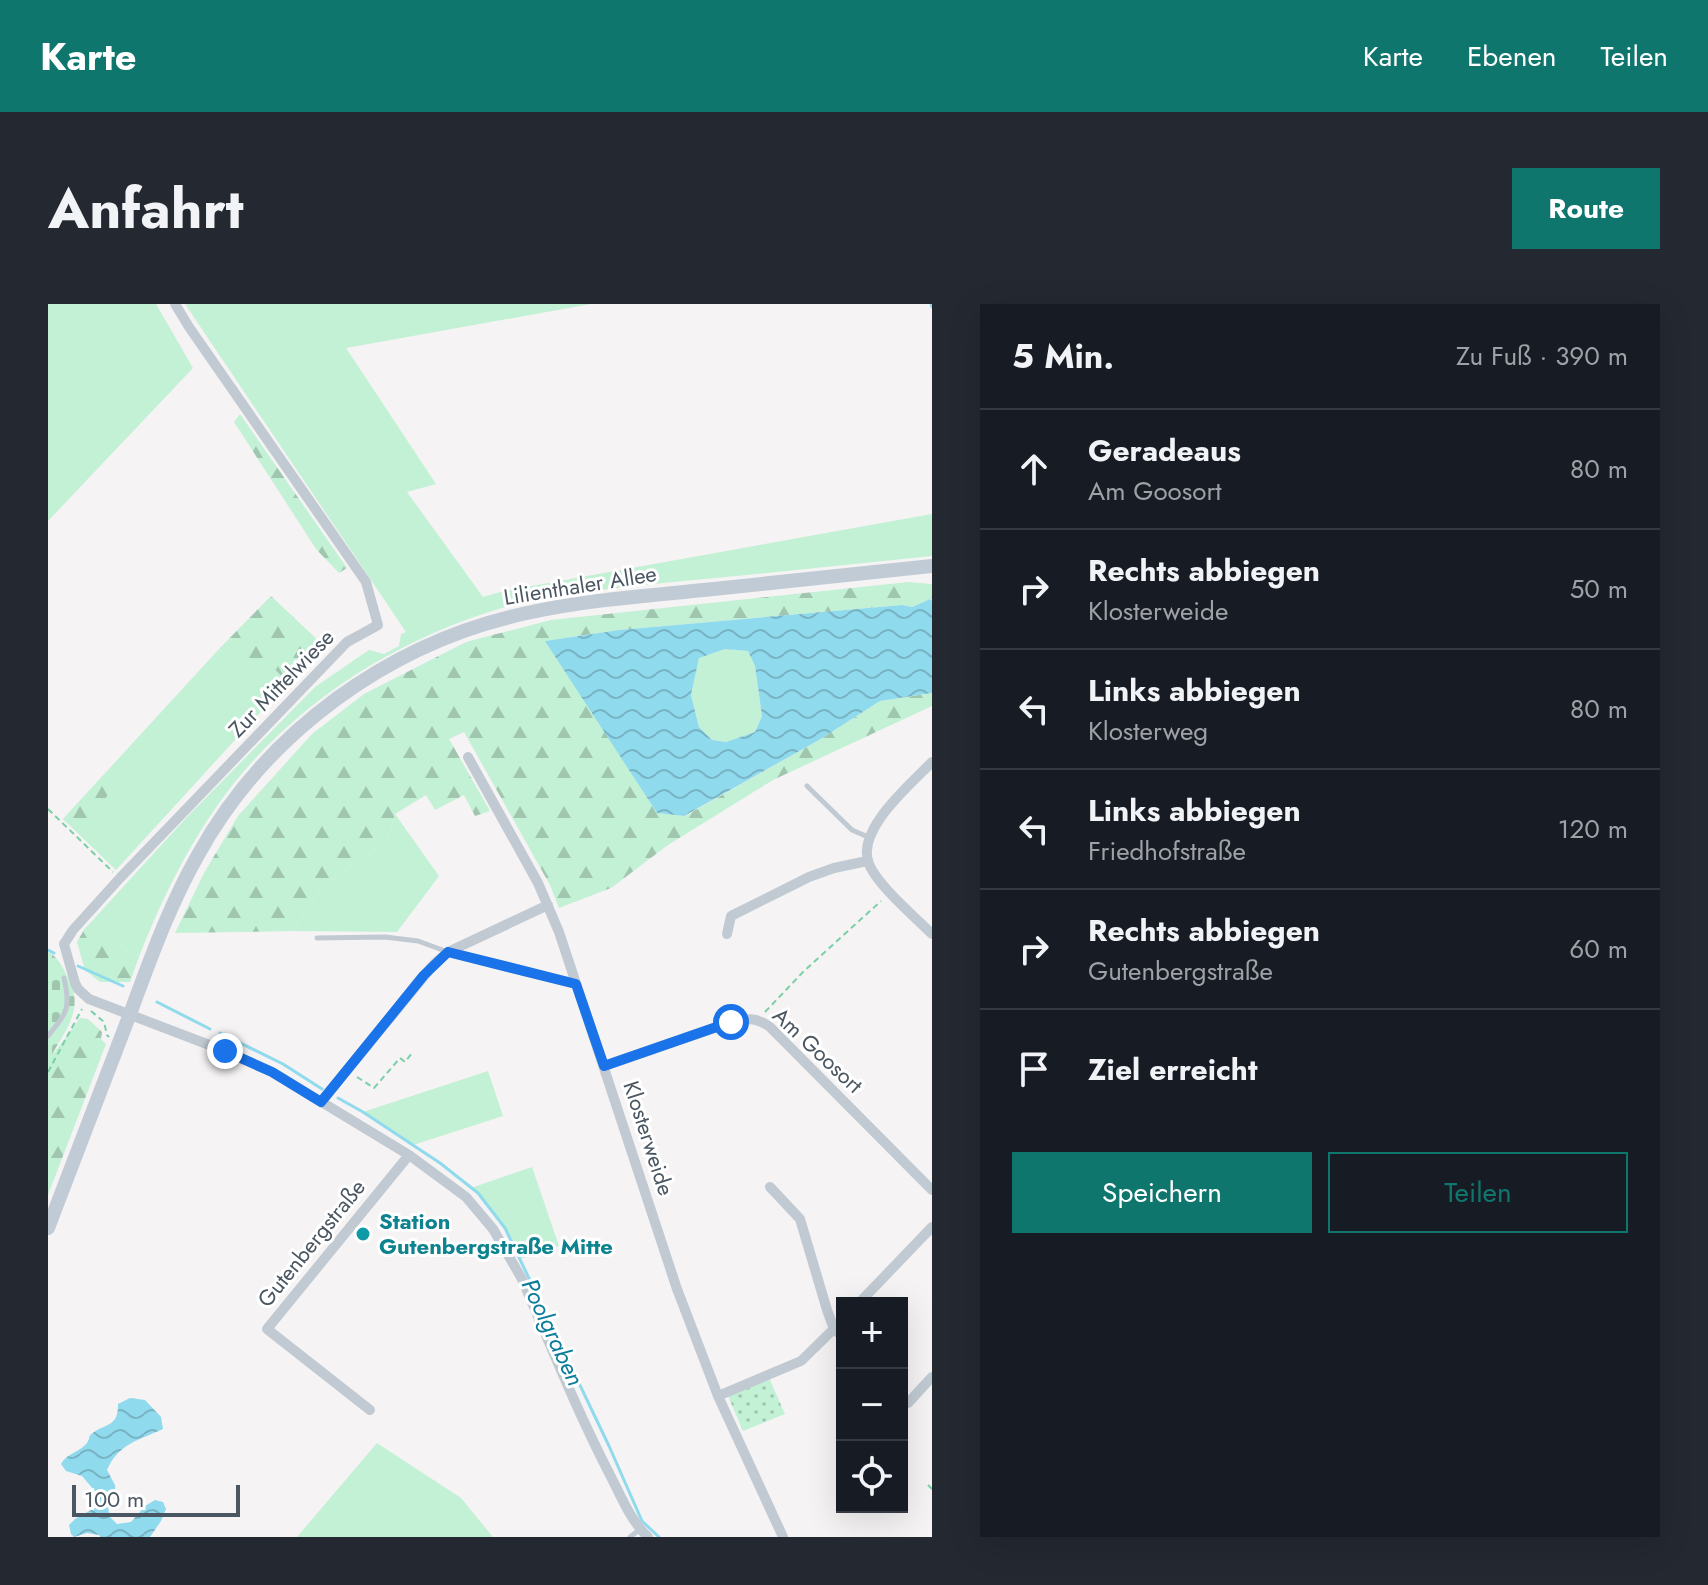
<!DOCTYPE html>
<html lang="de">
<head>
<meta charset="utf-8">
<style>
  :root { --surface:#171b24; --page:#242831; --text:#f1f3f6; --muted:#9ea1a6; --line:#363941; --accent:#0f766e }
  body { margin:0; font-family:Jost,sans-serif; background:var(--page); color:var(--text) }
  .controls { position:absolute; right:24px; bottom:24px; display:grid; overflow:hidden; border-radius:0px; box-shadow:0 8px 32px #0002 }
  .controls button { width:72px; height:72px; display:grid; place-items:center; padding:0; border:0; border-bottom:2px solid var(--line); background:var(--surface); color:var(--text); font:40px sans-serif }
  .scale { position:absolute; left:24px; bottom:20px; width:168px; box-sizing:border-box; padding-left:8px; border:4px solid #4a5661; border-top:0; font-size:22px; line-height:28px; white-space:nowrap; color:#4a5661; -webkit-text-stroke:6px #fff; paint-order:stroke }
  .stop { position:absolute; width:24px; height:24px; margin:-18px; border:6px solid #1a73e8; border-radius:50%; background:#fff }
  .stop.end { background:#1a73e8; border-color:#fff; box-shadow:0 2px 8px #0008 }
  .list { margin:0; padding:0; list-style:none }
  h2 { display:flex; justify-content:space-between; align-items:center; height:104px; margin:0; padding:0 32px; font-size:34px }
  h2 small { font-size:26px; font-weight:400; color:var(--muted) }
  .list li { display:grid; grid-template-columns:52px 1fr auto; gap:24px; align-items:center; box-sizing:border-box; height:120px; padding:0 32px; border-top:2px solid var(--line) }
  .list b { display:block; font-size:30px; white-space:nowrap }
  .list p { margin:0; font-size:26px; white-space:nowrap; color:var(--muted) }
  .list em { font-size:26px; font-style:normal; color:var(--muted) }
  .actions { display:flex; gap:16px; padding:24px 32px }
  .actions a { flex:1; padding:18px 0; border:2px solid var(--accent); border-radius:0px; text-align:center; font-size:28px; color:var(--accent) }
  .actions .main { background:var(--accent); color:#fff }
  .icon { flex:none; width:44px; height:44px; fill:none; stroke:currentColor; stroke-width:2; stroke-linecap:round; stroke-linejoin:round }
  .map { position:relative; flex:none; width:884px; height:1233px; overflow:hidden; border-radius:0px }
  header { display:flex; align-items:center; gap:48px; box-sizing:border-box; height:112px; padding:0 40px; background:var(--accent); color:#fff }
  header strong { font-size:38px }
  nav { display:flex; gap:44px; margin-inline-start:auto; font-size:28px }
  .intro { display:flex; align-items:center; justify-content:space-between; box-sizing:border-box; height:192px; padding:0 48px }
  h1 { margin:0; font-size:56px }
  .button { padding:20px 36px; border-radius:0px; background:var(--accent); color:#fff; font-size:28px; font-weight:700 }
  main { display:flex; gap:48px; padding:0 48px }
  aside { flex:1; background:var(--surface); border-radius:0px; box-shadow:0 8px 32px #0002 }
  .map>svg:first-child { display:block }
</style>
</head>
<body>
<header>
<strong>Karte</strong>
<nav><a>Karte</a><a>Ebenen</a><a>Teilen</a></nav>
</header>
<div class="intro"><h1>Anfahrt</h1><a class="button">Route</a></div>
<main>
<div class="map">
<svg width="884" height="1233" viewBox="0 0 884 1233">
  <defs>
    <pattern id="forest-firs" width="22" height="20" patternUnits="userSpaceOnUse" patternTransform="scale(2)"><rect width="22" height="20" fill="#c3f1d5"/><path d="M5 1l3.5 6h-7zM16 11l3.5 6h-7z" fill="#a0c6b0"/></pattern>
    <pattern id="cemetery-stones" width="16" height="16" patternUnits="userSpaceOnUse" patternTransform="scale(2)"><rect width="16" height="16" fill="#c3f1d5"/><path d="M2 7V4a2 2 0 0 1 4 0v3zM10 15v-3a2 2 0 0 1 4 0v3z" fill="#a0c6b0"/></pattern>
    <pattern id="park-dots" width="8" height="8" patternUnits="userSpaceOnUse" patternTransform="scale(2)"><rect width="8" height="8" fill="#c3f1d5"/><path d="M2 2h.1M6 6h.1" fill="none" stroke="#a0c6b0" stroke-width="1.8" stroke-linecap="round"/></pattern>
    <pattern id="water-waves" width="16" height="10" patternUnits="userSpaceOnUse" patternTransform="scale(2)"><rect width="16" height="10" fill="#90daee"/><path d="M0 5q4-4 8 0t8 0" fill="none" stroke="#78b4c4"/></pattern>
  </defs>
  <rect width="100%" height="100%" fill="#f5f3f3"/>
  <path fill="#c3f1d5" d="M0,0H108L145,64L0,217Z
    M137,0H543L298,44L388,180L359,188L435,293L456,287L884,210V252C798,261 711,270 625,278C587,282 548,286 511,292C499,294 486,295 475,298C362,327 255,391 183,483C144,533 114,594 91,653L76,645L44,617L138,514L267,383L321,346L336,350L351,342L353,330L358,328Z
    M171,345L203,374L219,357L240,378L68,566L15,515Z
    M677,345L700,347L707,362L714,412L707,428L678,438L664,436L651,423L643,391L651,353Z
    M347,510L391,572L349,628L245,627L271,587L291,570L339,538Z
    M440,767L455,812L365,841L315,808Z
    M484,863L511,942L472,955C460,930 446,902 423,884Z
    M329,1139L413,1194L445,1233H249Z"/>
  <path fill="url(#forest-firs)" d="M192,110L299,264L291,269L268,245L186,118Z
    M860,278L884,280V297L882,295L863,303L854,301L571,326L498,337L609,509L637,512L771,436L832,397L884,389V402L725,476L620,541L563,584L511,604L502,581L416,428L401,435L442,507L427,512L416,491L387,506L378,491L347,510L339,538L291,570L271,587L245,627L127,629L156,569L190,512L264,430L316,390L418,338L503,316Z
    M223,292L276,342L240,378L219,358L203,375L171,345Z
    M52,475L61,490L28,527L15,515Z
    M44,617L76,645L91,653L82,678H52L37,666L29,638L37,624Z
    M32,714L40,715L54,728L53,735L58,740L0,891V747L6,749Z"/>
  <path fill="url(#cemetery-stones)" d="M0,648C10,653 14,662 19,672C39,706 15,728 0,758Z"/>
  <path fill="url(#park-dots)" d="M721,1074L737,1110L695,1127L680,1092Z"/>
  <path fill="url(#water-waves)" fill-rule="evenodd" d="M882,295L884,297V389L832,397L771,436L636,512L609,509L497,337L571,326L854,301L864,303ZM677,345L700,347L707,362L714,412L707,428L678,438L664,436L651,423L643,391L651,354Z
    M82,1094L97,1096L113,1113L115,1125C91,1136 70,1140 59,1166L67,1181L68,1191L60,1199L61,1212L69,1220L83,1218L97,1202L107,1196L115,1198L118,1205L113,1217L102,1233H53L51,1231L39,1229L26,1233L23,1230L21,1221L27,1215L50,1202L52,1193L34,1172L18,1167L13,1160C19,1149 32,1148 39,1139C44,1131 38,1134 46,1128C60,1119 70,1122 70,1100Z"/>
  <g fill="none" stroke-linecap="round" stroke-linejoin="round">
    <path stroke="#90daee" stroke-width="3" d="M883,0L884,3
      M0,646L6,649
      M30,662L75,682
      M109,698L162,725
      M172,729L235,760L274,785
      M290,794L315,808L392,859L430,889L457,924L561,1142L594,1217L611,1233"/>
    <path stroke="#7ad0a6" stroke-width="2" stroke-dasharray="6 4" stroke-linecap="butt" d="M0,505L65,568
      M43,707L56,718L59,731L61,733
      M717,708L756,667L833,597
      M0,768L34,705
      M309,773L326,784L352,754L357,758L364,749
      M880,1181L884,1185"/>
    <path stroke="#c1cad2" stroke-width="5" d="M759,482L804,526L820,533
      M269,634L337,633L370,637L400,648
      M0,732C19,708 23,705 16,674
      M582,1233L591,1226"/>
    <path stroke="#c1cad2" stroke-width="10" d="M127,0L141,23L318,278L330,321L299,338L72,574L25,626L16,640L27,679L30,685L41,695L177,747L224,768L361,851L418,893L445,925L474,975C502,1040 529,1107 562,1171C573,1192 582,1216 600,1233
      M420,453L490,579L511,628L629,985L670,1092L735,1233
      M884,458C863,480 807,526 821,560C830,582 866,612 884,630
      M679,630L683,612L761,573L786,564L819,557
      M400,648L528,680
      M556,762L683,718C699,714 708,713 722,723L884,886
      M273,798L386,660L400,648L500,601
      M722,883L752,915L779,1006L786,1025L794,1032
      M811,999L884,923
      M670,1092L753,1057L794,1017
      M854,1093L860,1099L884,1073
      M322,1106L219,1025L361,851"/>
    <path stroke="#c1cbd6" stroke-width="14" d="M0,924C27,852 55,781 82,710C102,656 121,602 150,551C218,428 342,338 479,309C537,296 597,292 656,286C732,278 808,270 884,262"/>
  </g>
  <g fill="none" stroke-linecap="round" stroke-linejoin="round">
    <path stroke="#1a73e8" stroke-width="10" d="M177,747L224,768L273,798L376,671L400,648L528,680L556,762L683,718"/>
  </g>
  <circle fill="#0f9aa8" stroke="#fff" stroke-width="3" cx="315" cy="930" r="8"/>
  <g text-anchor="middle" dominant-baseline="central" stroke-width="6" stroke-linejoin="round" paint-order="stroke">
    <g font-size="22" fill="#4a5661" stroke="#fff">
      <text transform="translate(532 281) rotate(-9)">Lilienthaler Allee</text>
      <text transform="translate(233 379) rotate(-46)">Zur Mittelwiese</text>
      <text transform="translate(770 746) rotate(43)">Am Goosort</text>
      <text transform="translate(601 834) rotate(72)">Klosterweide</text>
      <text transform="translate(263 939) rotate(-51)">Gutenbergstraße</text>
    </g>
    <g font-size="22" font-weight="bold" fill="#0d838f" stroke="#fff" text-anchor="start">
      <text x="331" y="917">Station<tspan x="331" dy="25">Gutenbergstraße Mitte</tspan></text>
    </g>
    <g font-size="24" font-style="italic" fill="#0c7c9b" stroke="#fff">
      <text transform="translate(505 1028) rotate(65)">Poolgraben</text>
    </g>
  </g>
</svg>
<div class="controls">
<button>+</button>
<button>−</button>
<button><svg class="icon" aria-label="locate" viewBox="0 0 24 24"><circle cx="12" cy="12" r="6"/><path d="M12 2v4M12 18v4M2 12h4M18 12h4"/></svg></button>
</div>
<div class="scale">100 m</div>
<div class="stop" style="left:683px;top:718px"></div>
<div class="stop end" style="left:177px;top:747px"></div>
</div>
<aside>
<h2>5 Min.<small>Zu Fuß · 390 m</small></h2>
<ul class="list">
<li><svg class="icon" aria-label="ahead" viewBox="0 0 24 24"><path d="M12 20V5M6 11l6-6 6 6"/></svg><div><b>Geradeaus</b><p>Am Goosort</p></div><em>80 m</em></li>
<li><svg class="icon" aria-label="right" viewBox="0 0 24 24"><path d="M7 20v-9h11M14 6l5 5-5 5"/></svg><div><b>Rechts abbiegen</b><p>Klosterweide</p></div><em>50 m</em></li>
<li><svg class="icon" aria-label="left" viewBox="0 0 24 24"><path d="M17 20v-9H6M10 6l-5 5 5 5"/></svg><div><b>Links abbiegen</b><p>Klosterweg</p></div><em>80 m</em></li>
<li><svg class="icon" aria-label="left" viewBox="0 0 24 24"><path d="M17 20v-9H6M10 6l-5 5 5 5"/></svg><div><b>Links abbiegen</b><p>Friedhofstraße</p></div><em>120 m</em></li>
<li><svg class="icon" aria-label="right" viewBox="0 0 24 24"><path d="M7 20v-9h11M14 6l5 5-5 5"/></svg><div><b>Rechts abbiegen</b><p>Gutenbergstraße</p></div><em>60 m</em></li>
<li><svg class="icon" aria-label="arrive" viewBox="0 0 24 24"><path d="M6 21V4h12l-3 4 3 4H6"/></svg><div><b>Ziel erreicht</b></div></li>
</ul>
<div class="actions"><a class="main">Speichern</a><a>Teilen</a></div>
</aside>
</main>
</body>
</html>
